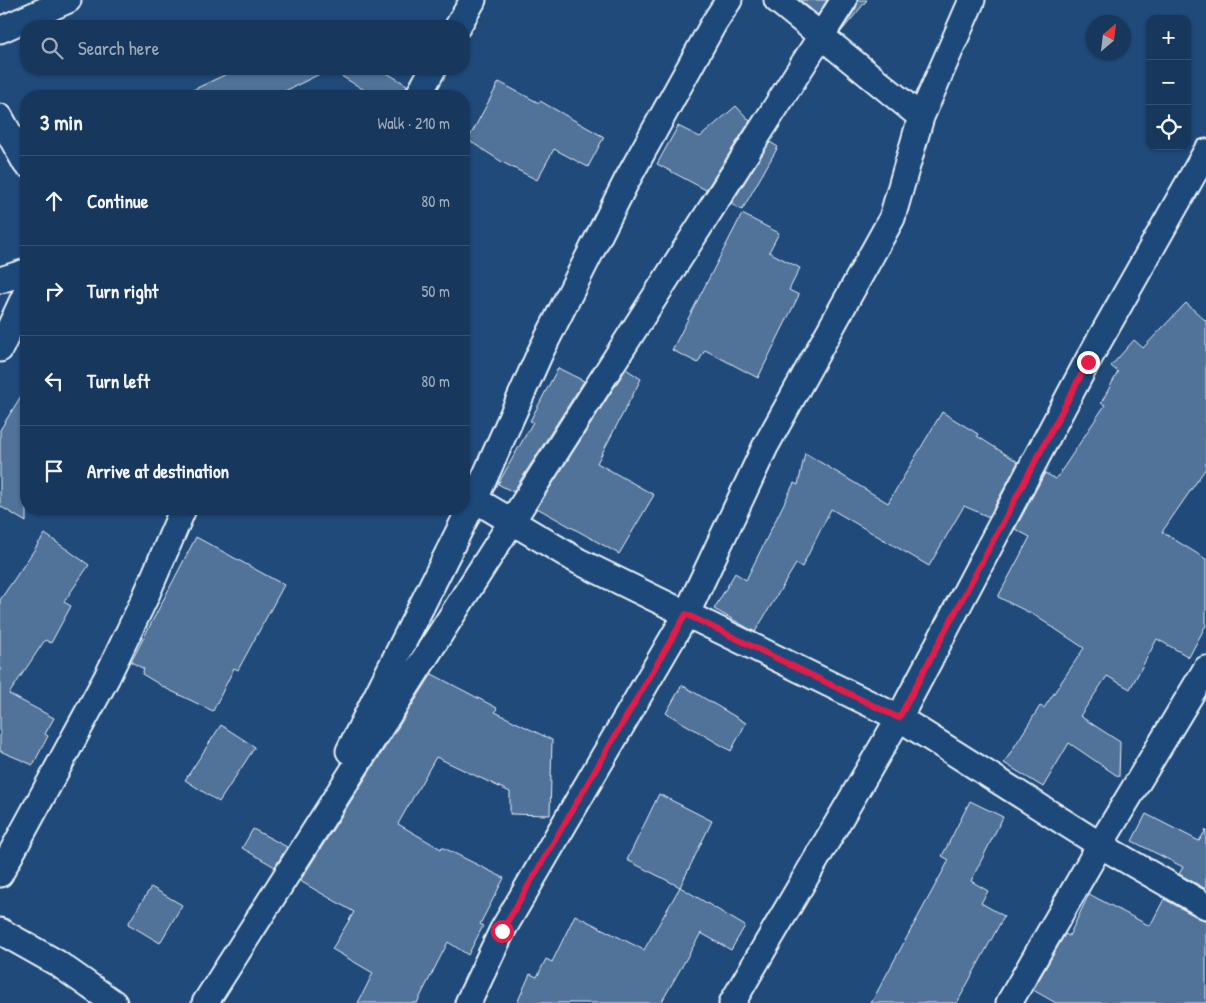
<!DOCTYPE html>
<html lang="en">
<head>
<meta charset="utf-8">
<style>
  :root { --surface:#17385c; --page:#203f62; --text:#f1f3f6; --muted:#9eacbb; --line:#365272 }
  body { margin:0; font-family:"Patrick Hand",sans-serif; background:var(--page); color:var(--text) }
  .controls { position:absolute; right:15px; top:15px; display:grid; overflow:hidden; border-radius:10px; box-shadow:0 1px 4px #0004 }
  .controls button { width:45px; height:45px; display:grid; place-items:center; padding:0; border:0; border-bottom:1px solid var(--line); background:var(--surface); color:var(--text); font:25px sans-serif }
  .compass { position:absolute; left:1086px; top:15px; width:45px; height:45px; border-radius:50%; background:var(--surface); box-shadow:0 1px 4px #0004; rotate:28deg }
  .stop { position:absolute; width:15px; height:15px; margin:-11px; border:4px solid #e11d48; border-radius:50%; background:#fff }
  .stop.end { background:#e11d48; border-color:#fff; box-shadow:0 1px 5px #0008 }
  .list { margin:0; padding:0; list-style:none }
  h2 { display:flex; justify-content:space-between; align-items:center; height:65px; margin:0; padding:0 20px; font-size:21px }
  h2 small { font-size:16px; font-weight:400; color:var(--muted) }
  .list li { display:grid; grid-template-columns:32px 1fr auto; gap:15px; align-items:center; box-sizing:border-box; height:90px; padding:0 20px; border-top:1px solid var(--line) }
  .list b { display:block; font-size:19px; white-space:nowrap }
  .list em { font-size:16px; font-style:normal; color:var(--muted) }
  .icon { flex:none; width:28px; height:28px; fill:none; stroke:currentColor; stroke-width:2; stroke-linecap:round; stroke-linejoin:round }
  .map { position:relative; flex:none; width:1206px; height:1003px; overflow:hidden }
  .search { position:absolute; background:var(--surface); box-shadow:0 1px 4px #0004; left:20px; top:20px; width:450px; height:55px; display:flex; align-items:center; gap:12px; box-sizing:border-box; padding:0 18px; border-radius:20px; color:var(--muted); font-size:19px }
  .panel { position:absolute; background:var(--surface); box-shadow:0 1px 4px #0004; left:20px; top:90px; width:450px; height:425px; border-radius:20px }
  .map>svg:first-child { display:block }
</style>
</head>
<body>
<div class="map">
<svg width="1206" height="1003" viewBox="0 0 1206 1003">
  <rect width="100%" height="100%" fill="#1f4a7a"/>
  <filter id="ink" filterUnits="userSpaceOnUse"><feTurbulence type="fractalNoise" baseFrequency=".02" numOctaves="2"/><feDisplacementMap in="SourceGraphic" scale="10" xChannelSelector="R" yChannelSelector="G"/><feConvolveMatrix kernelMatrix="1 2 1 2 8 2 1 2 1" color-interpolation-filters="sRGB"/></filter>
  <g filter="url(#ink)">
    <path fill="#517399" stroke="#e8f1f8" d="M800,0H827L818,15Z
      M858,0H867L840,33L856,8Z
      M237,69H380L407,85L404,96H374L330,69L275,96H180Z
      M499,82L539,103L540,101L604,137L588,167L554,149L537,180L502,162L468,140Z
      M736,106L750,121L706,190L657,164L678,126L700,137Z
      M770,142L778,147L742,210L731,204Z
      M742,214L779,233L769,252L800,268L789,290L799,295L758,378L705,350L698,363L672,350Z
      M1186,303L1206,321V468L1162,532L1206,559V625L1189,657L1157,639L1130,689L1107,676L1080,716L1120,742L1119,777L1069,743L1043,787L1004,763L1040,706L1044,708L1084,648L1034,615L998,597L1030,537L1015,529L1045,473L1056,479L1105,405L1101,403L1118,372L1111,366L1134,340L1143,348Z
      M558,368L584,381L513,492L498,484L533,422L530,421Z
      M626,369L641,379L597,463L654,495L619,554L537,508Z
      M26,388V522L0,506V430Z
      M942,412L978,434L977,436L1018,462L989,517L964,506L929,566L831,509L802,567L796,564L755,632L714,609L735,573L746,580L794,483L798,485L805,453L888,503Z
      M45,534L89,565L64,602L71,606L51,643L45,640L9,694L54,718L45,734L48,736L33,765L0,751V600Z
      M196,537L284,585L238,670L234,668L213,711L167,689L142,674L144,669L131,662Z
      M432,674L497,708L495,712L552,740L550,815L510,814V792L436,757L398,824L441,849L442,847L504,878L480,924L483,926L468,955L448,942L417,1003H358L373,973L332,949L354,912L300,881Z
      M682,685L746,723L731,751L666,713Z
      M221,725L255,747L219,802L185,780Z
      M659,794L712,821L680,887L627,860Z
      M970,801L1003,817L971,881L988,891L981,903L1004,916L957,1003H871L949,860L942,856Z
      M1146,814L1199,841L1206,830V889L1179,874L1183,867L1132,841Z
      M253,829L287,847L275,867L242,848Z
      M151,887L182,905L160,943L128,924Z
      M680,887L745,926L731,950L701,933L661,1003H517L530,974L537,977L546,959L552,962L575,915L644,950Z
      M1089,894L1150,926L1164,899L1199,918L1206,920V1003H1056L1033,990L1065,934L1069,936Z"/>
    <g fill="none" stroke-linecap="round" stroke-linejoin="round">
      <g stroke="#e8f1f8" stroke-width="29">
        <path id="street" d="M777,0L921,117
          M458,26L473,0
          M0,30L68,0
          M418,96L433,69
          M0,117L26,164
          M0,280L26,272
          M0,349L26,293
          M464,493L578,561L899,718L1100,845L1206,906
          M349,751L475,499L540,353L626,182L714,23L729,0
          M0,874L107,677L145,598L183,509
          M0,931L57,963L114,1003
          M205,1003L844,0
          M468,1003L502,931L686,615L765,447L892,218L921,117L972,0
          M732,1003L899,718L1087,362L1206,152
          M1009,1003L1100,845L1206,669"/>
      </g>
      <use href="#street" stroke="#1f4a7a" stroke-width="25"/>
    </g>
  </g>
  <g fill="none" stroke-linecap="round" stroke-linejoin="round" filter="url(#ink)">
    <path stroke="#e11d48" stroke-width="6" d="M502,931L686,614L899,718L1088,362"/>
  </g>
</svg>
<div class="controls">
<button>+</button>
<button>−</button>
<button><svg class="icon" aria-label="locate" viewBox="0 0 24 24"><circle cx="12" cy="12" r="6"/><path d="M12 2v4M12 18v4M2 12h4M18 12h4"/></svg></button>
</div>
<svg class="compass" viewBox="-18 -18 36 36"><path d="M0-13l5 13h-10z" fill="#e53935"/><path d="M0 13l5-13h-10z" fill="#9eacbb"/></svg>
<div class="stop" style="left:502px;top:931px"></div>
<div class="stop end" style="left:1088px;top:362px"></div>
<div class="search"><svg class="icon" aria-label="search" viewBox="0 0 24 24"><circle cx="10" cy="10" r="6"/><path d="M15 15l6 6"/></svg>Search here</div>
<section class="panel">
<h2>3 min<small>Walk · 210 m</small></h2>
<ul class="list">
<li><svg class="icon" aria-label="ahead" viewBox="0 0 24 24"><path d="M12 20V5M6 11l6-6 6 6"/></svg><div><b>Continue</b></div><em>80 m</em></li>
<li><svg class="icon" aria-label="right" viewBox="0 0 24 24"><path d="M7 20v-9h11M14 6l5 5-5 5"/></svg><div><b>Turn right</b></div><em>50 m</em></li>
<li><svg class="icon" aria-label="left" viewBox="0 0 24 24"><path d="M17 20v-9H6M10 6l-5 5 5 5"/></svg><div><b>Turn left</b></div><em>80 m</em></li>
<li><svg class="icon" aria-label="arrive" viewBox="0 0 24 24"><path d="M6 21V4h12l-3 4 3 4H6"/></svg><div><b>Arrive at destination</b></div></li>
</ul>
</section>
</div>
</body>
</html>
